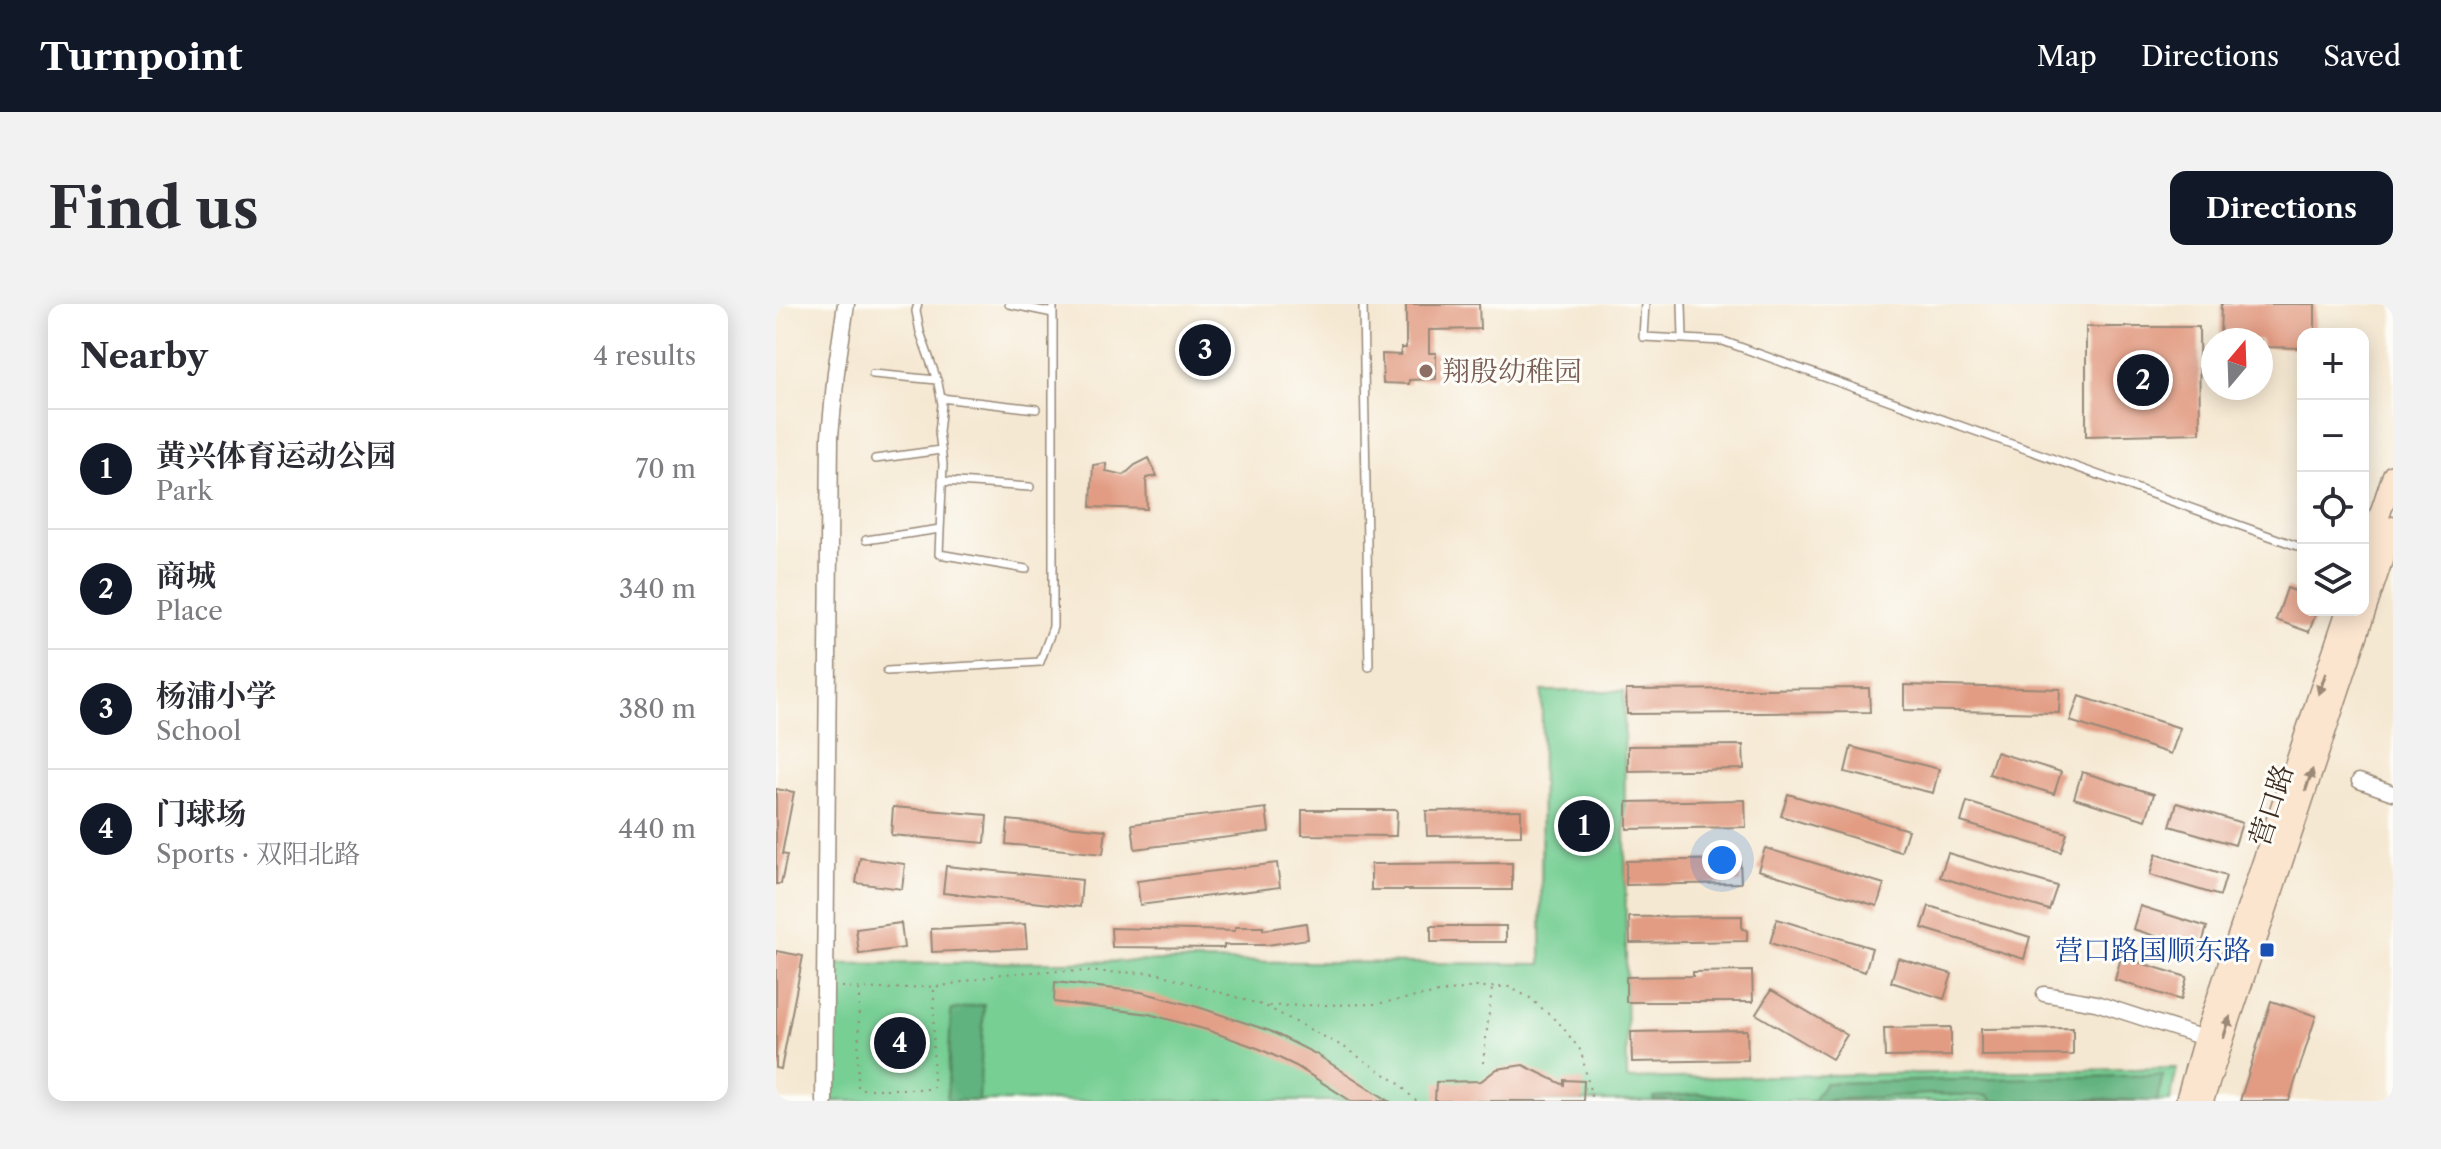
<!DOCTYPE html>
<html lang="en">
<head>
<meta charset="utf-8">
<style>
  :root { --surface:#fff; --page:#f2f2f3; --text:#2b2b33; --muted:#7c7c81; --line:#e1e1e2; --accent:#111827 }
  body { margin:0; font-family:"Libre Caslon Text","Noto Serif SC",serif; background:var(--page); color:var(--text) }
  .controls { position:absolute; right:24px; top:24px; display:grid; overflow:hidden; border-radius:16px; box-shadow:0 4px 20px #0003 }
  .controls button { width:72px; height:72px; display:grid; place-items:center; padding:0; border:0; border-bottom:2px solid var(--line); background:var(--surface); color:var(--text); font:40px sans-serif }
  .compass { position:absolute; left:1425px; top:24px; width:72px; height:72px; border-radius:50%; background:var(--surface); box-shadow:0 4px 20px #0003; rotate:19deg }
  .you { position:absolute; left:946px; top:556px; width:28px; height:28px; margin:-20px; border:6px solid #fff; border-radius:50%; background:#1a73e8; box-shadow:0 0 0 12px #1a73e833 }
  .badge { display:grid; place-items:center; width:52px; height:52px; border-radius:50%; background:var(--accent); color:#fff; font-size:26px; font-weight:700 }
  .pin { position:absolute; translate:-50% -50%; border:4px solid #fff; box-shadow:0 2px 8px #0006 }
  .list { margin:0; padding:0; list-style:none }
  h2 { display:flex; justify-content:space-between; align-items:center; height:104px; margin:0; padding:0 32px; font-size:34px }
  h2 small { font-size:26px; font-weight:400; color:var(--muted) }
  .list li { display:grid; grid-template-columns:52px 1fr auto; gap:24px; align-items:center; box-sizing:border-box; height:120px; padding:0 32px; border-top:2px solid var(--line) }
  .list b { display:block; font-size:30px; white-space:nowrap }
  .list p { margin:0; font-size:26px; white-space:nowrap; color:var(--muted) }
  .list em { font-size:26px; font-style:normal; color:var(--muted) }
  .icon { flex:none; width:44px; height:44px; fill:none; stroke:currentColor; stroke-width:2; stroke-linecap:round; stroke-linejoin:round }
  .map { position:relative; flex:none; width:1617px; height:797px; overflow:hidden; border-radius:16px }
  header { display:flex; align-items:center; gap:48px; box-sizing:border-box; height:112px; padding:0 40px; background:var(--accent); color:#fff }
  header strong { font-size:38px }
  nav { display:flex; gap:44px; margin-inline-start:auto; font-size:28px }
  .intro { display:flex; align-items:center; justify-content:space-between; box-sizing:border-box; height:192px; padding:0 48px }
  h1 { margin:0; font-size:56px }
  .button { padding:20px 36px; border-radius:16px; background:var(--accent); color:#fff; font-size:28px; font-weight:700 }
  main { display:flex; gap:48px; padding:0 48px }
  aside { flex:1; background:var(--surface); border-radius:16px; box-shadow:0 4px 20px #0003 }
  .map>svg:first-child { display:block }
</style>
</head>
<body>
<header>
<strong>Turnpoint</strong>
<nav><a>Map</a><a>Directions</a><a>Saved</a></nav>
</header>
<div class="intro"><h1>Find us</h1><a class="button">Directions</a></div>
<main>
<aside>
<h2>Nearby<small>4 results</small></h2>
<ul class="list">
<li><span class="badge">1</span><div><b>黄兴体育运动公园</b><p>Park</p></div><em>70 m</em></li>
<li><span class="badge">2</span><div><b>商城</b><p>Place</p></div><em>340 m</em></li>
<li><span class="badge">3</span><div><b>杨浦小学</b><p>School</p></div><em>380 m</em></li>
<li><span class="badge">4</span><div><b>门球场</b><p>Sports · 双阳北路</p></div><em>440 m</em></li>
</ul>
</aside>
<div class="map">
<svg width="1617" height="797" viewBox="0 0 1617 797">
  <rect width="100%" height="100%" fill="#fdfcf7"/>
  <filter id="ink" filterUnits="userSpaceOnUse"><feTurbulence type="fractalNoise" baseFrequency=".0125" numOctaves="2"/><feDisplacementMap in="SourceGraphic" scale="16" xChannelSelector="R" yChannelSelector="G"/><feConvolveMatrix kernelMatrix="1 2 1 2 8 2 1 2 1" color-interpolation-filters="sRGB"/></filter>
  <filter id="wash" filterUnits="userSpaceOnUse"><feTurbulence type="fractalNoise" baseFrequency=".006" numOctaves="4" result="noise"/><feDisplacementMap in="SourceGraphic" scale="32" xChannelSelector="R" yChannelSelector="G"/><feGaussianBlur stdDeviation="1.8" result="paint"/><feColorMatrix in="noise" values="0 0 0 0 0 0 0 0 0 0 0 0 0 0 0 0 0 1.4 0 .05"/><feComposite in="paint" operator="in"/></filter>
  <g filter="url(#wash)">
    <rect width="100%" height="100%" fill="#f5e8d2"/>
    <path fill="#77cf94" stroke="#597c59" stroke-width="2" d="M766,387H848L851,775L1401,764L1394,797H56L53,660L406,657L765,660Z"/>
    <path fill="#61b27e" stroke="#4e6e4e" stroke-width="2" d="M208,700L203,797H171L175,706Z
      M1387,771L1381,797C1363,797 1299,792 1288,797H1217L1212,792L1156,790L1037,797L1049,779Z
      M928,790L977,795L978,797H877L878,793Z"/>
    <g id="blocks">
      <path fill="#e29c83" d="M630,0H703L704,25L653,26V49H660V75L633,76V80L607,79L606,50L625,51V44H630Z
        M1445,0H1539V30H1527V44L1485,43V36H1444Z
        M1310,23H1423L1424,129L1310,132Z
        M373,154L381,172L370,174L371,205L315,203L317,161L330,159V167L348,171L359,161Z
        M1511,284L1527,290V306H1541L1533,328L1500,316Z
        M1128,381L1284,385L1283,409L1128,406Z
        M1093,384L1094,408L851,410L850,386Z
        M1303,392L1404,424L1395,450L1294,417Z
        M967,441L968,465L852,467V442Z
        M1075,443L1163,465L1157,489L1069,468Z
        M1220,448L1285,468L1278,490L1213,470Z
        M1306,468L1378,490L1370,516L1298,494Z
        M0,485L18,488L6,550L11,551L5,580H0Z
        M1012,490L1132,526L1125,548L1005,512Z
        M969,496L970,523L851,525V498Z
        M1191,498L1291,529L1285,548L1185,518Z
        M1401,499L1466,519L1459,541L1394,522Z
        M117,503L211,511L209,539L115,531Z
        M490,504L493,528L359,545L356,520Z
        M526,506H621L620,532L526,531Z
        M745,506V531L651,532L650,507Z
        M232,516L330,526L327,550L230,540Z
        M989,544L1108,580L1101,602L982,566Z
        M1172,549L1281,582L1273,606L1164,573Z
        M1380,550L1450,572L1444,592L1374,571Z
        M84,554L129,560L126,585L80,579Z
        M964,555L965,579L850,581V557Z
        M501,559L504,583L364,601L361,577Z
        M736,559V586H595V560Z
        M170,562L306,576L304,603L167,589Z
        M1153,602L1254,633L1248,655L1146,624Z
        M1364,602L1431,623L1424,646L1357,625Z
        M966,612V625L971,626V637L854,639L853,613Z
        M1001,615L1096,644L1089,668L994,639Z
        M125,619L128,644L83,650L80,625Z
        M530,619L532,635L491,641H448V644L336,643L335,624L459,627V623H487V626Z
        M249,620L251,644L156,648L155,625Z
        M655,622H730V638H655Z
        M0,647L27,652L5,765L0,764Z
        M1345,653L1411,673L1405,696L1339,676Z
        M1122,654L1176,670L1168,695L1115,678Z
        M976,667L977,698H850V673L917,672V668Z
        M279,678L365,688L422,703L494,727L540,750L613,797H575L520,762L484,745L431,726L373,710L278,698Z
        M995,686L1071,731L1056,755L980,710Z
        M1495,697L1540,712L1513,797H1464Z
        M1175,723V752L1109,753L1108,724Z
        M1297,724V751L1205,752V725Z
        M971,726L972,756L856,758L855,728Z
        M747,761L788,781V776L808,777L807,797H659L660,778L705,777L721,765Z"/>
    </g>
  </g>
  <g filter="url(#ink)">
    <use href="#blocks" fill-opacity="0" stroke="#988978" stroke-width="2"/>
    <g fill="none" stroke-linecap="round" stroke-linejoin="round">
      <g stroke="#988978" stroke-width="10">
        <path id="service" d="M142,0L140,7L144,28L162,79L166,100L163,128L167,160L163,250L250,265
          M233,0L277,9
          M587,0L593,363
          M869,0L867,33L947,37L1527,244
          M906,0L907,33
          M97,70L161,76
          M165,94L260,105
          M99,155L165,146
          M166,177L254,183
          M90,236L164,225
          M111,367L264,358L277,323V0"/>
      </g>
      <g stroke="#988978" stroke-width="17">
        <path id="minor" d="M1583,477L1617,489
          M1268,690L1320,699L1428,734"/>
      </g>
      <g stroke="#988978" stroke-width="19">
        <path id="tertiary" d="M48,797L54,132L60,68L70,0"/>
      </g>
      <g stroke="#988978" stroke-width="23">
        <path id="secondary" d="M1587,260L1617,171
          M1410,797L1428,734L1571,306
          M1427,797L1617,223"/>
      </g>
      <path stroke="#988978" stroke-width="2" stroke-dasharray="2 6" stroke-linecap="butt" d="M65,683L106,685L166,682L226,670L272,667L381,669L489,702L568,743L622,779L640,797
        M83,685L82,785H157L158,683
        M493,702L599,700L698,683H733L754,694L784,720L805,747L815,791L814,797
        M707,759L716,684"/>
      <use href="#service" stroke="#fff" stroke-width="7"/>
      <use href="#minor" stroke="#fff" stroke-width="14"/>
      <use href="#tertiary" stroke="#fff" stroke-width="16"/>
      <use href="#secondary" stroke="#fbe5cf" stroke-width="20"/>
    </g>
    <defs><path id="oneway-solid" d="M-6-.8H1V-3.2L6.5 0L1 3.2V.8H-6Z" transform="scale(2)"/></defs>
    <g fill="#9b8876">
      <use href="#oneway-solid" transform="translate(1546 380) rotate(109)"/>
      <use href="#oneway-solid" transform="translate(1533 476) rotate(-72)"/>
      <use href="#oneway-solid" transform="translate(1451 723) rotate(-72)"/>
    </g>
  </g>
  <circle fill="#8d6e63" stroke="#fdfcf7" stroke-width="3" cx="650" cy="67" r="8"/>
  <rect fill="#1a4fb4" stroke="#fdfcf7" stroke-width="3" x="1483" y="638" width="16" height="16" rx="4"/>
  <g text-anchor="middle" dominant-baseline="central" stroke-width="6" stroke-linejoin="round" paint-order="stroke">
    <g font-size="28" fill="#785e54" stroke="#fdfcf7" text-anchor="start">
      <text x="666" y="67">翔殷幼稚园</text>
    </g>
    <g font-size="28" fill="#3b2a1e" stroke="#fdfcf7">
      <text transform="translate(1495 501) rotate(-72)">营口路</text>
    </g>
    <g font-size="28" fill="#164399" stroke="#fdfcf7" text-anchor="end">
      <text x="1475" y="646">营口路国顺东路</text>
    </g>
  </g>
</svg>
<div class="controls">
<button>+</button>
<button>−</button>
<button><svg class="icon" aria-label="locate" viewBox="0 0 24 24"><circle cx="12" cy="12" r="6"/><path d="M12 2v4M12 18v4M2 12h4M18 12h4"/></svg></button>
<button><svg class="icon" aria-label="layers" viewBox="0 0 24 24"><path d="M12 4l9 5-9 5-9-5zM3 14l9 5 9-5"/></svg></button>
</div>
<svg class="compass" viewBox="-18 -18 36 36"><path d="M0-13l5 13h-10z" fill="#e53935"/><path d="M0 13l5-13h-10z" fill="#7c7c81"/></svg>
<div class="you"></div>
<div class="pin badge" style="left:808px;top:522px">1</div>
<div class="pin badge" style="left:1367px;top:76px">2</div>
<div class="pin badge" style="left:429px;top:46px">3</div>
<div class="pin badge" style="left:124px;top:739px">4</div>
</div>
</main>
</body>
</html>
